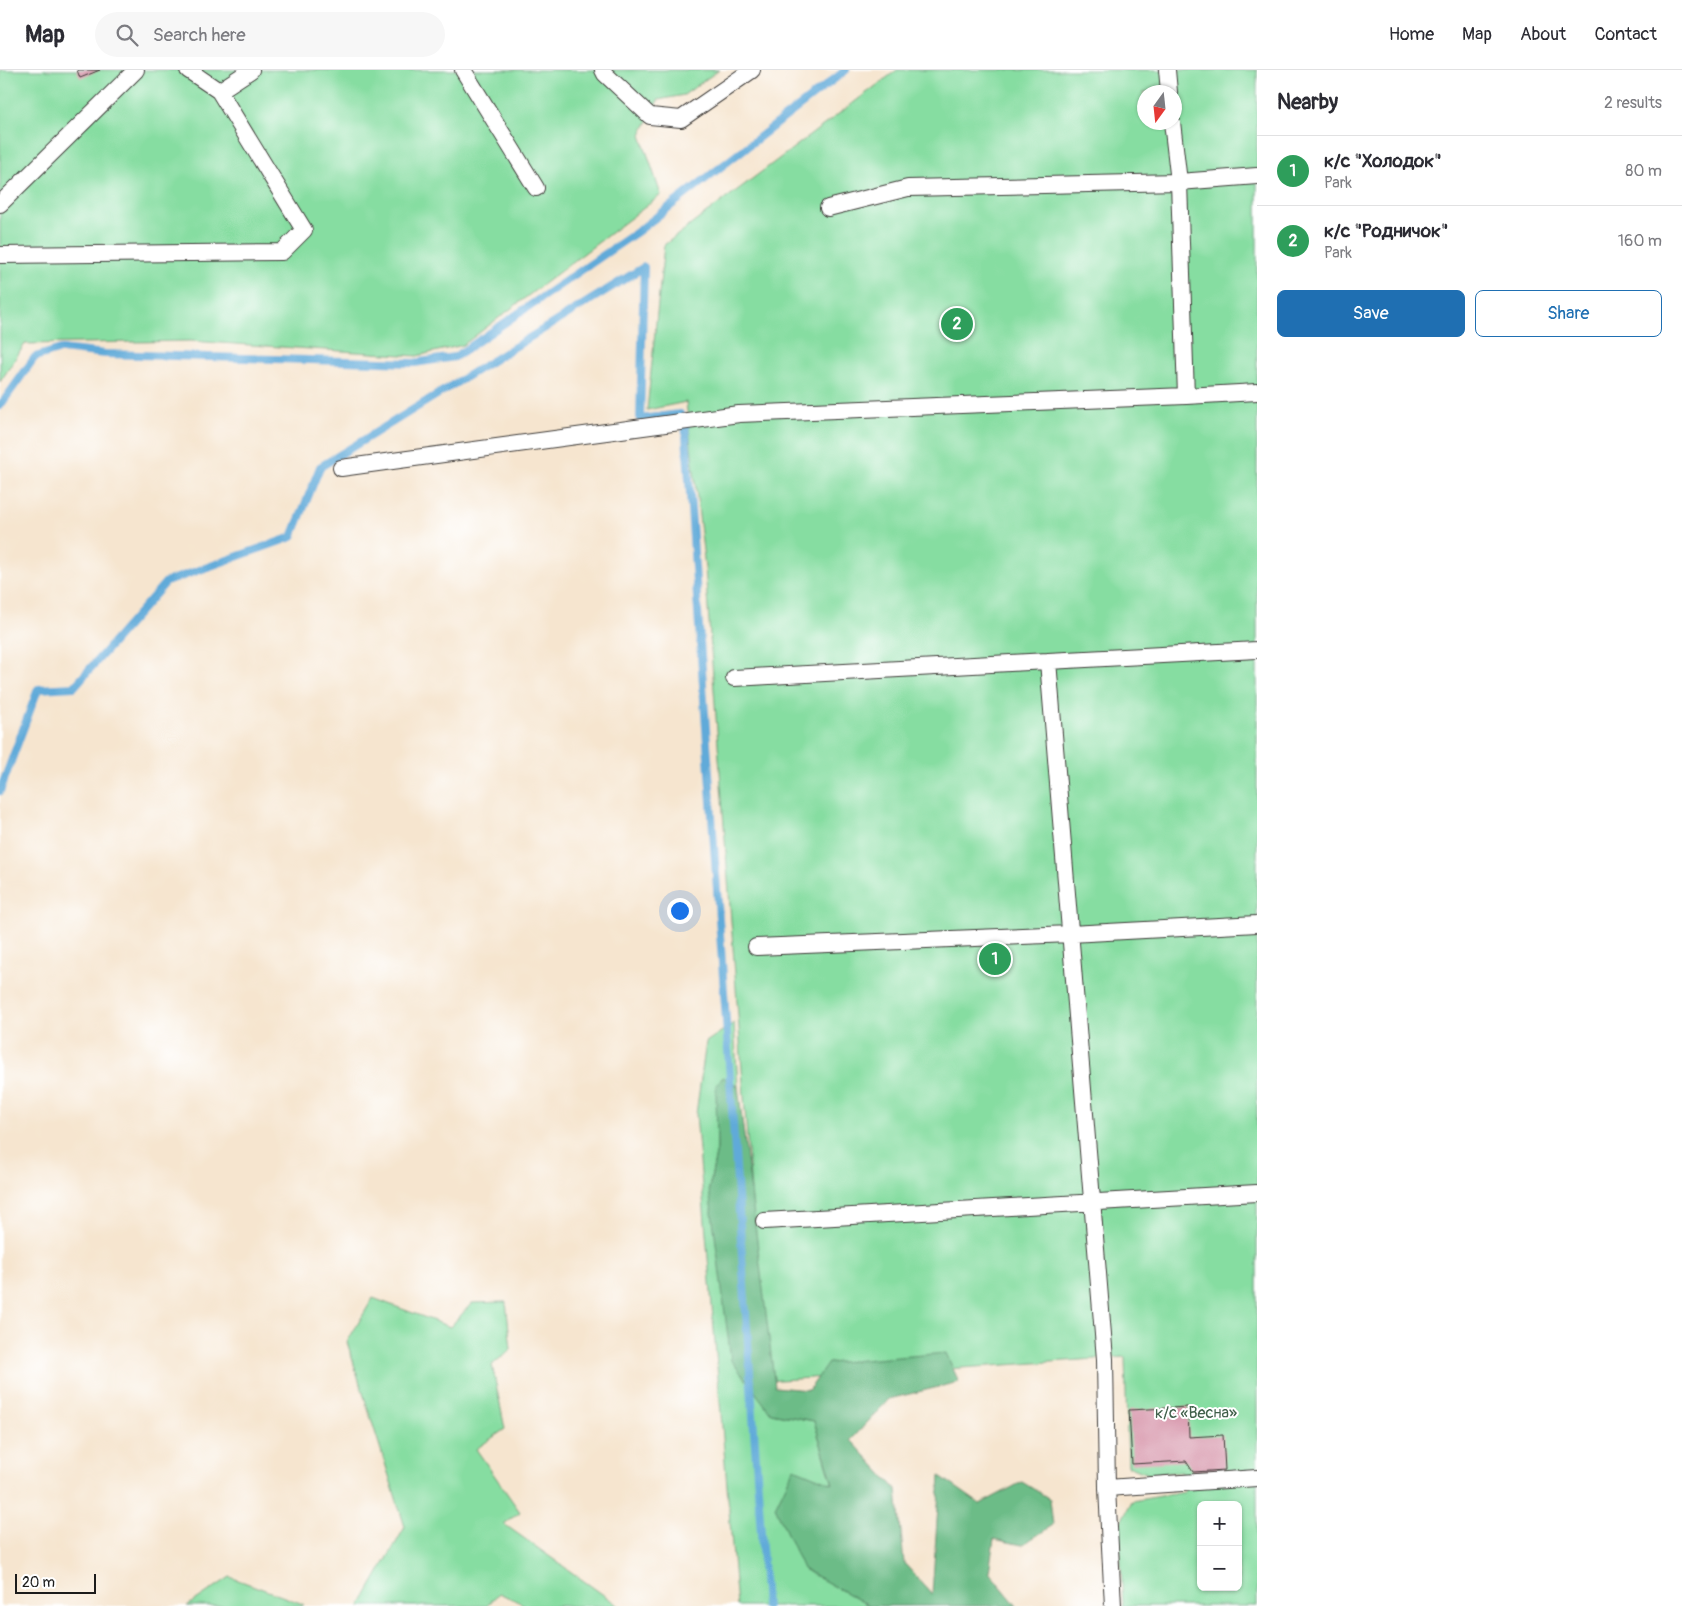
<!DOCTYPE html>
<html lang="en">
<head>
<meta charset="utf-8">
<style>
  :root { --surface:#fff; --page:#f7f7f7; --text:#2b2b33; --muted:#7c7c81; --line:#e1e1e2; --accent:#1f6fb2 }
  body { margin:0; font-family:Pangolin,sans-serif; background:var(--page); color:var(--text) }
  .controls { position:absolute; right:15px; bottom:15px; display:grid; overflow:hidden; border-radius:8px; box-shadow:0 1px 4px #0004 }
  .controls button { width:45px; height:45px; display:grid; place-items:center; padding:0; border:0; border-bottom:1px solid var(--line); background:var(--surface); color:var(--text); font:25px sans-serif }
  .compass { position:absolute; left:1137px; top:15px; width:45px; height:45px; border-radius:50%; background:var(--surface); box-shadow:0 1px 4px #0004; rotate:195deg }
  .scale { position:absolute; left:15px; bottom:12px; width:81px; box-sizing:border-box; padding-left:5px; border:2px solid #1c1c1c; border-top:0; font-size:14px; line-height:18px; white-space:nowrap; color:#1c1c1c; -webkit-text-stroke:4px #fff; paint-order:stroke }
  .you { position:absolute; left:679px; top:840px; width:18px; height:18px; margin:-12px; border:4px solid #fff; border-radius:50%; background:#1a73e8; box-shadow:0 0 0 8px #1a73e833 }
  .badge { display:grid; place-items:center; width:32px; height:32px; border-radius:50%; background:var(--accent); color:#fff; font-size:16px; font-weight:700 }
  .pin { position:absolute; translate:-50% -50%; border:2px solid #fff; box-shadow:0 1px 5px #0006 }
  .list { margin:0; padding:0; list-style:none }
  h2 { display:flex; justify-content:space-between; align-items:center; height:65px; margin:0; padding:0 20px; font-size:21px }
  h2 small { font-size:16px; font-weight:400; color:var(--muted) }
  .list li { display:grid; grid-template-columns:32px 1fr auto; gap:15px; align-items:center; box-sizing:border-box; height:70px; padding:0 20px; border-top:1px solid var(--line) }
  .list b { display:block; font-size:19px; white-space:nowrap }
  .list p { margin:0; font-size:16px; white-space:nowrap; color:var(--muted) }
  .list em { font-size:16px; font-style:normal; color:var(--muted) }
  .actions { display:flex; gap:10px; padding:15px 20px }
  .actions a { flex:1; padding:11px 0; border:1px solid var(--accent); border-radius:8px; text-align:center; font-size:18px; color:var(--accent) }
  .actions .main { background:var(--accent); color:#fff }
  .icon { flex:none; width:28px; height:28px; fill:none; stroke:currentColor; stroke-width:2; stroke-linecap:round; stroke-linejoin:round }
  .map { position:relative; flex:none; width:1257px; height:1536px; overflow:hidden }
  header { display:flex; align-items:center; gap:30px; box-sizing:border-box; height:70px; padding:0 25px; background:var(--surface); border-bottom:1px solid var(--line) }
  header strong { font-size:24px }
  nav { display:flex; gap:28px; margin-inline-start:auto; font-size:18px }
  .search { width:350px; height:45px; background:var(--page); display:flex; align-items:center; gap:12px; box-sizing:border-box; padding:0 18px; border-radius:28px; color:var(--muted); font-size:19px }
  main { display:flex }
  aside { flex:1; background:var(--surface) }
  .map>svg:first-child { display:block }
</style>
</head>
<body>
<header>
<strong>Map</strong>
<div class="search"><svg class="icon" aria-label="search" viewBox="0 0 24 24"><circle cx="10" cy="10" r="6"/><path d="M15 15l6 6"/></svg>Search here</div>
<nav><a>Home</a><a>Map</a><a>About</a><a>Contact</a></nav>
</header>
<main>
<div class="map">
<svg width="1257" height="1536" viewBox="0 0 1257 1536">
  <rect width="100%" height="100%" fill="#fff"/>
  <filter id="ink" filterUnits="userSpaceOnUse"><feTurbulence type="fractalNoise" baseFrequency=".02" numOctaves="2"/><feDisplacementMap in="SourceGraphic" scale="10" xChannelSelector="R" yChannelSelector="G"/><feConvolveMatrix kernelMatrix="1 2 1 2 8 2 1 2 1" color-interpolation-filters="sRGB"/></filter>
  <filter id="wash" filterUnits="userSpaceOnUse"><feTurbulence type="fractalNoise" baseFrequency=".0096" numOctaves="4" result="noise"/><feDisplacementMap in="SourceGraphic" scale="20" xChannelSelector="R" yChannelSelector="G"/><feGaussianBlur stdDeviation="1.12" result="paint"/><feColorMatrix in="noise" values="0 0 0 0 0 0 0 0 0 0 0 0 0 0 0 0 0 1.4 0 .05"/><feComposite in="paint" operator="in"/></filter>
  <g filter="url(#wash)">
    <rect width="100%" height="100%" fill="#f6e5cf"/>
    <path fill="#86dda1" stroke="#517c5e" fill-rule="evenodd" d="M0,0H719L684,25L658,30L641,65L661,125L463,275L417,286L190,271L25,274L0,312Z
      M897,0H1257V1536H1123L1119,1455L1132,1431L1185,1422L1182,1402L1148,1404L1128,1396L1125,1287L765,1311L705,498L686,332L647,340L664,175ZM1144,22H1174V52H1144ZM1201,1435H1238V1517H1201Z
      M734,953L738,1016L724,1008L717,1015V1079L709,1119L771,1343L814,1351L833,1415L803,1499L870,1536H737L696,1044L706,972Z
      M373,1228L450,1257L472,1233L506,1232L511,1279L492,1295L505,1359L476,1379L520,1442L504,1454L619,1536H527L499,1523L487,1536H360L405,1457L347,1272Z
      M230,1507L303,1534V1536H187Z"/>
    <path fill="#6cbc87" stroke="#446c52" d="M723,1007L738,1016L775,1317L809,1320L828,1293L946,1283L959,1312L889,1329L851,1370L897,1420L904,1493L932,1524L940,1406L980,1434L1022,1412L1050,1429L1053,1455L1022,1475L994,1469L989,1502L1017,1536H870L803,1499L775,1437L794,1398L833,1414L814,1351L771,1343L731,1290L709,1119L717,1079L716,1015Z"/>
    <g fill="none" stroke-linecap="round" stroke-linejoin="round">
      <path stroke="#61aad9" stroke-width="8" d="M0,336L35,287L61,279L105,284L414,293L455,287L637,162L846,0
        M685,351L766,1536
        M0,721L38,619L74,617L166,512L292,467L320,397L644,197L640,349L680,344"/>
    </g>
    <g id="blocks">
      <path fill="#d592a7" d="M77,0H100L80,8Z
        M1188,1337L1189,1367L1223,1365L1225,1400L1193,1402L1186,1391L1132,1394L1129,1340Z"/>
    </g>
  </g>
  <g filter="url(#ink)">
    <use href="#blocks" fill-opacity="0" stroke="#3d3a37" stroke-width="1"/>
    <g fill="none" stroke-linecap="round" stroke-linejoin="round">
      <g stroke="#3d3a37" stroke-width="18">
        <path id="lane" d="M188,0L219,21
          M463,0L536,118
          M603,0L605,4L650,46L681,49L752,0
          M1167,0L1169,22
          M0,134L136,0
          M828,138L908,118L1179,112L1257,106
          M0,185L282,182L304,160L219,21L251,0
          M1186,326L1257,322
          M341,398L739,344L1186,326L1179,112L1172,52
          M734,608L1048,591
          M756,877L1070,864L1257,854
          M764,1151L1257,1123
          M1107,1418L1257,1408
          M1113,1536L1107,1418L1105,1289L1048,591L1257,580"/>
      </g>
      <use href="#lane" stroke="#fff" stroke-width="16"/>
    </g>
  </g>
  <g text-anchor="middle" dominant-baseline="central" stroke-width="4" stroke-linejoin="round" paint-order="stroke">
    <g font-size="16" fill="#41604b" stroke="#fff">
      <text x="1196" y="1343">к/с «Весна»</text>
    </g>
  </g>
</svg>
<div class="controls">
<button>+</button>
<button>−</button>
</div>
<svg class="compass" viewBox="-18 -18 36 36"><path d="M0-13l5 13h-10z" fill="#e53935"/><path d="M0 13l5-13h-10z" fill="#7c7c81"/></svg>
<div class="scale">20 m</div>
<div class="you"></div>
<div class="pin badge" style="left:995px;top:889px;background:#2e9e5b">1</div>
<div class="pin badge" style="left:957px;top:254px;background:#2e9e5b">2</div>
</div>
<aside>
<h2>Nearby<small>2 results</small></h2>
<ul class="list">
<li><span class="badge" style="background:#2e9e5b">1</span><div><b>к/с &quot;Холодок&quot;</b><p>Park</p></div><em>80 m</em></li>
<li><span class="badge" style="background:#2e9e5b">2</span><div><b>к/с &quot;Родничок&quot;</b><p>Park</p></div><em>160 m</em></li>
</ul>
<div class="actions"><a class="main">Save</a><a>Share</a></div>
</aside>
</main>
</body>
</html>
